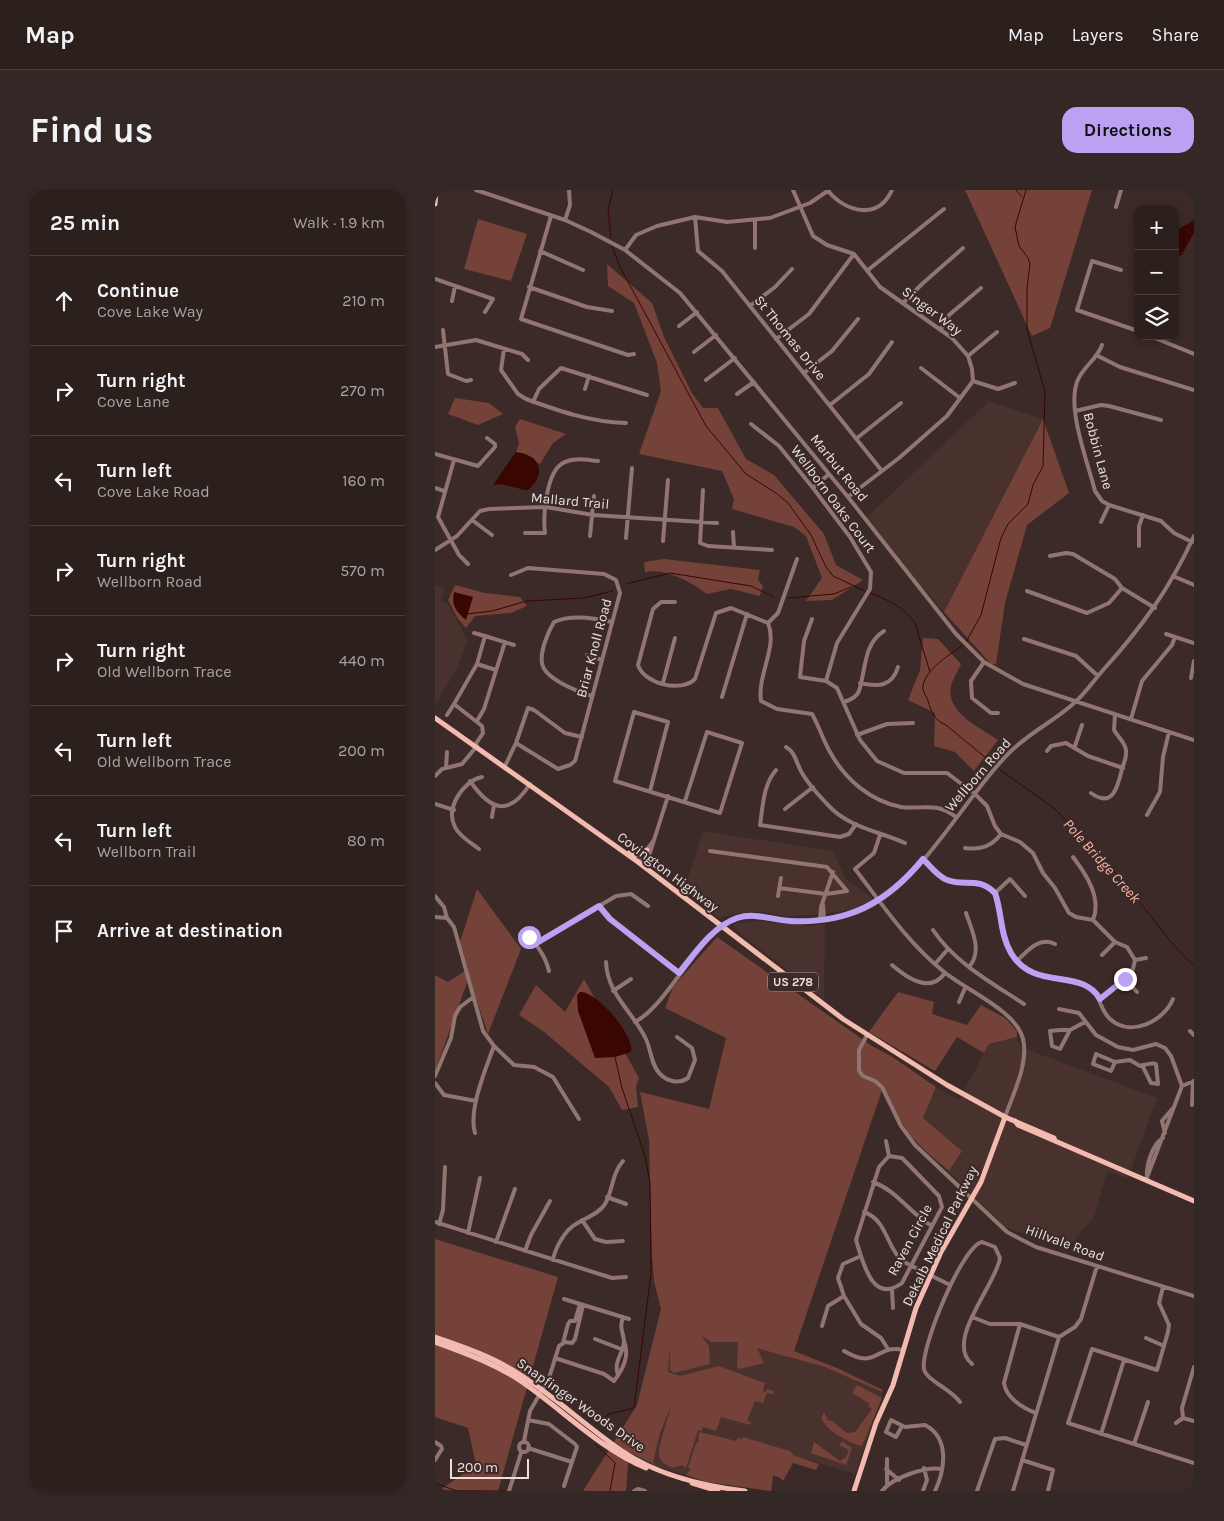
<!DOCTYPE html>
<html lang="en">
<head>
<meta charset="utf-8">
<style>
  :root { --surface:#2c201d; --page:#342826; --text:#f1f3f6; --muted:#a6a3a4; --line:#483e3b; --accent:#bca0f2 }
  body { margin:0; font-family:Karla,sans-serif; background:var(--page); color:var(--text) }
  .controls { position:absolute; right:15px; top:15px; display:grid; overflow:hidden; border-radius:10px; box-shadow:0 2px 8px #0003 }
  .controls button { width:45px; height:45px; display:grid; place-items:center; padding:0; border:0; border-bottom:1px solid var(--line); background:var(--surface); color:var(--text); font:25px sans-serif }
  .scale { position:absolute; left:15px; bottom:12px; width:79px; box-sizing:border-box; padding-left:5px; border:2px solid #eadfdc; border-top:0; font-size:14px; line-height:18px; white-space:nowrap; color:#eadfdc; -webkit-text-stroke:4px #3b2a27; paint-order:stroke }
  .stop { position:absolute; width:15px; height:15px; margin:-11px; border:4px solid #bca0f2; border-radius:50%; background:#fff }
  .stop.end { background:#bca0f2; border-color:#fff; box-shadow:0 1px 5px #0008 }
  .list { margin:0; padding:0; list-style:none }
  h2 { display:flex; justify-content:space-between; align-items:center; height:65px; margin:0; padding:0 20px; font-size:21px }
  h2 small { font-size:16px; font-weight:400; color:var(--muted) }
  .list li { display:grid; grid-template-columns:32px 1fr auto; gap:15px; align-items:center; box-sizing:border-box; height:90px; padding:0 20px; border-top:1px solid var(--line) }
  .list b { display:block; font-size:19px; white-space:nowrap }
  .list p { margin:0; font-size:16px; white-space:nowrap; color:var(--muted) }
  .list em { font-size:16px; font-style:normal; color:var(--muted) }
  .icon { flex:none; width:28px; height:28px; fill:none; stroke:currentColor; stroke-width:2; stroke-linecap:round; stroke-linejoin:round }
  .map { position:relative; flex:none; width:759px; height:1301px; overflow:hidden; border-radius:15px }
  header { display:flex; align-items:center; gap:30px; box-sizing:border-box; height:70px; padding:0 25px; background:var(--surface); border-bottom:1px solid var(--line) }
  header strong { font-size:24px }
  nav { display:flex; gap:28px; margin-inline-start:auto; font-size:18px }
  .intro { display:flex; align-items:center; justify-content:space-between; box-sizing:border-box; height:120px; padding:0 30px }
  h1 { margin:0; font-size:35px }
  .button { padding:12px 22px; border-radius:15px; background:var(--accent); color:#111; font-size:18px; font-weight:700 }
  main { display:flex; gap:30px; padding:0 30px }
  aside { flex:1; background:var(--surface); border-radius:15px; box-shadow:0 2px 8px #0003 }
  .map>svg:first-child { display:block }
</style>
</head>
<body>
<header>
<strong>Map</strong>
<nav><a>Map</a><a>Layers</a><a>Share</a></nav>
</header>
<div class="intro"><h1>Find us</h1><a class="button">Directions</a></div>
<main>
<aside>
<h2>25 min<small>Walk · 1.9 km</small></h2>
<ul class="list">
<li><svg class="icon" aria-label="ahead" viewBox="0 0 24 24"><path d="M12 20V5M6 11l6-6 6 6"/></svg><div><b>Continue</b><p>Cove Lake Way</p></div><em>210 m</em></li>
<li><svg class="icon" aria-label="right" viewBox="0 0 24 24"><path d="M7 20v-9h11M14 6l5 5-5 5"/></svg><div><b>Turn right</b><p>Cove Lane</p></div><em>270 m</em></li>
<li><svg class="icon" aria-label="left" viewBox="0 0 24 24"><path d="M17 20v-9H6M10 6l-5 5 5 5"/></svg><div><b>Turn left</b><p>Cove Lake Road</p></div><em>160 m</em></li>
<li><svg class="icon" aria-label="right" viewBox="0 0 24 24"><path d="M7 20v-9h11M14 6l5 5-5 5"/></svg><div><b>Turn right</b><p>Wellborn Road</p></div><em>570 m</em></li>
<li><svg class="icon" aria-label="right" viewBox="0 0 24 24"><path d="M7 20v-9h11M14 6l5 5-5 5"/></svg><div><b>Turn right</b><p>Old Wellborn Trace</p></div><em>440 m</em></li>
<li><svg class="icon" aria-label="left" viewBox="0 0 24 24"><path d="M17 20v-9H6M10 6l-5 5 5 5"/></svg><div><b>Turn left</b><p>Old Wellborn Trace</p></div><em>200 m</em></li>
<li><svg class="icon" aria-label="left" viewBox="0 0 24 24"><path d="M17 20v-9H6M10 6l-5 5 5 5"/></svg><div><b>Turn left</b><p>Wellborn Trail</p></div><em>80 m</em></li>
<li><svg class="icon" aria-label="arrive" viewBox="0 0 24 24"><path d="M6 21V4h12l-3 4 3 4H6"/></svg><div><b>Arrive at destination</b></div></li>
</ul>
</aside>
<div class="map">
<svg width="759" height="1301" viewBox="0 0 759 1301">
  <rect width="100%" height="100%" fill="#3b2a27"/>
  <path fill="#49312d" d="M554,211L608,229L509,422L496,406L479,391L430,329Z
    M0,395L10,398L6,412L13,414L32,450L23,477L0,515Z
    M268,641L398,661L411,689L438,708L423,719L378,725L349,726L324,722L302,723L285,728L249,701Z
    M323,731L374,736L390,734L389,810L300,739V734Z
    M582,847V852L591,859L722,908L693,988L672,982L659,1027L631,1059L570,1037L514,981L527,961L488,928L501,897L524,910L554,854Z
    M226,1119L402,1178L448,1200L445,1214L420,1284L342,1260L336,1301L272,1292L221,1276L193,1263Z"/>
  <path fill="#754239" d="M530,0H657L615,138L597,146Z
    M43,29L92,44L76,91L29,79Z
    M172,74L217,113L229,147L257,203L268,218H283L311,269L339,285L389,344L401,375L428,390L397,410L371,411L387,388L371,346L359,337L297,319L299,309L287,281L204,264L226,201L222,173L199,113L173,96Z
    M20,208L54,213L68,224L43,235L13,224Z
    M85,229L131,244L118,253L105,274L81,262L84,253L80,237Z
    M608,229L634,303L592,335L570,413L561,474H556L509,422Z
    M229,369L325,380L323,390L328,396L325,406L296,399L272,404C256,392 231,378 210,382L209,372Z
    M20,395L50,403L85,407L92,416L76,423L40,426L31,438L23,429L13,410Z
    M488,448L503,449L526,474C523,481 518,489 516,496C510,522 545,538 563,550L539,581L520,562L499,556L500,523L473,510L485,480Z
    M42,699L86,759L53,844L34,787L0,881V785L13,792L33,779L25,752Z
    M282,747L437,856L456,866L501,897L488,928L527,961L514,981C498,967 479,953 468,934C460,922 457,908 448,897L359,1161L402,1178L448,1200L447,1202L390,1177L322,1158L329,1173L305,1179L302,1177L303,1152H276L266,1145L274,1156L275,1174L239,1183L235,1180V1156L233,1182L245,1186L284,1176L330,1193L328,1201L331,1202L332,1199L339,1201L338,1204L332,1203L328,1213L320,1211L312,1231L316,1232L315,1235L286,1227L281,1241L268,1237L266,1241L263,1240L251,1278L247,1275L237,1278L227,1272L224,1266V1258L236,1216L225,1243L218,1273L224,1277L194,1262L191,1301H148L202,1215L226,1119L219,1091L217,1067L214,950L205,902L274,919L291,848L230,818L238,797Z
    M149,789L204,888L201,897L203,917L187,920L174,897L108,841L84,825L101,795L130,822Z
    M463,802L499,812L497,824L532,835L546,815L570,828L582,841V847L554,854L549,863L522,847L500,881L434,842Z
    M0,1049L123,1087L63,1301L5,1300L41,1275L33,1238L0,1227Z
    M422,1195L447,1208L427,1256C412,1252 393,1242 386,1228L389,1222L393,1230H391L397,1231L412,1243L420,1242L437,1219L433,1216L435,1214L417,1203Z
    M264,1242L301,1251L302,1248L307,1249L308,1247L355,1261L358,1265L384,1274L381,1280L358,1273L348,1291L344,1287L338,1286L336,1301L272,1292L251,1285L256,1279L253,1278L261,1253H263Z
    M407,1251L417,1258L411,1275L376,1263L379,1252L405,1271C414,1265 410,1269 414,1260L404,1255Z"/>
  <path fill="#390602" d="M759,30V43L746,66L740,63V41Z
    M81,262C106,265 112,283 93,300H90L66,294L58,295Z
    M19,402L38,407L31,430C21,421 16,416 19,402Z
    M145,802C161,800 201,847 196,862L180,867L160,868L143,821L142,805Z"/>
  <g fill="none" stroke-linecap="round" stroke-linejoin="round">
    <path stroke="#390602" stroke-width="1" d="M581,0L587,7
      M176,47L173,20L178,0
      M177,56L185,77L271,236L311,284L341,303L353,313L376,345L391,377L398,386L430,401
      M191,394L235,383L316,396L339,407
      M435,403C453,410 469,417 480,433L495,482
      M353,408L399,404L416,397
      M32,424L57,421L92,411L149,408L178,401
      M531,452L546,425L566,348L573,334L593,314L598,295L608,276L610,202L592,139V98L595,74L593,68L584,56L580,37L591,0
      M528,455C515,465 491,478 488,496C487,502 492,506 493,511C497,523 499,530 511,535L557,573
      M564,579L620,619L686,689L742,759L759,776
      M161,1233L174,1224L199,1218L216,1083L215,993L210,966L187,898L180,867
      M160,1254L180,1273L175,1301
      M0,1293L22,1301
      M23,1301H70
      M77,1301H78"/>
    <path stroke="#917570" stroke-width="4" d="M41,0L130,30L156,42L190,60L245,103L413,307L521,444L549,472L588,494L759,550
      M358,0L378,46L392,55L419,64L445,97L517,148L533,166L537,179L538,191L512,226L464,268L413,307
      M393,1C411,22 443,31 457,0
      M681,17L686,0
      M116,26L86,129L193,165L199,164
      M260,27L263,61L287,81L447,281
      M130,30L135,15L134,0
      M320,58V30
      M190,60L201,45L222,36L260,27L292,32L335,28L375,13L394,0
      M105,61L148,80
      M433,80L509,19
      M686,80L657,71L642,120L703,141
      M0,89L58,109L50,122
      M94,97L152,117L177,121
      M17,111L20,96
      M469,112L487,94L528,58
      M315,116L340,97L357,79
      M244,136L262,122
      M506,139L514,125L546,98
      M8,140L13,184L31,191L36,190
      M715,146L759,164
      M341,149L374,124L419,64
      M667,155C662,170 647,177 642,192C632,220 653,273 660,301L667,311L674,315L726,331L739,343L757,352
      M0,157L41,150L87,164L93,170
      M69,159L66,180L83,204L91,209C124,221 155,232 191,233
      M259,162L281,145
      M533,166L562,142
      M663,166L685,177L759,200
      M486,178L525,208
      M369,183L397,161L423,129
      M271,190L300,168
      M538,191L563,199L580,193
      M150,199L154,186
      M302,204L319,192
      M98,212L104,199L126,178L212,205
      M395,215L434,184L457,152
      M640,221L666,215L674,216L726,230
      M316,234L344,256L378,298L415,347L436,382L435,399L402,453L391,491
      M422,248L466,213
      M0,264L43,276L60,257V254L52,248
      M19,270L3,327L24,365L33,374
      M0,298L9,301
      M378,298L394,284
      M268,300L265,353L273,356L337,360
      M37,330L57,345
      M666,332L674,315
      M298,342L299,357
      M90,343H110C108,326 111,282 128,273C138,267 152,270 163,271
      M155,346L159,306
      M191,348L197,278
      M228,351L233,290
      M704,356V336L708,325
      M0,360L22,346L45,321L54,319L111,317L158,325L282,333
      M615,366L631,363L638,364L680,389L687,398L720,418
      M76,385L93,378L169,384L181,390L185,403L140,571L135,575L123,579L81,553
      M738,386L759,395
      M592,401L652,423L674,413L687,398
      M240,412H226L218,419L203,475C209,494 246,503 260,489L281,423L296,418L333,433
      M377,429L369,451L365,487L391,491L402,498L425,550L442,571L469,583H512L540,604L552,616L560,636L566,644L585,652L598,663L608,683L620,698L634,723L641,727L658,730L680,752L692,757L700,770L698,779L690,789L665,809
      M333,433C343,457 322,485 326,511L342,519L377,524C384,536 388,550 395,562C410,589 435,611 466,617C489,620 500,611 521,627
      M333,433L343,423L362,369
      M39,443L50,446
      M731,444L759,453
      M589,449L641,466L663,486
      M152,465L167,470
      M549,472L536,491L537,508L556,523H563
      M42,474L61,480
      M756,488L759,471
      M228,493L240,448
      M425,493C443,497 457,497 463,477
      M157,506C144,502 109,489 107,473C105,461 113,442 119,432C136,424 160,428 177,432
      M287,507L312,424
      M409,512C415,510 422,507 424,501C431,480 428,454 449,441
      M12,525L19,514
      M696,529L707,491L737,455L740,447
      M42,531L49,519L70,452
      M422,545L452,534L478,533
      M40,555L48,543L47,536L19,514L42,474L50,446L79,455
      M640,556L647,535
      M351,557C361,563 361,573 367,583C374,595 387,609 397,619C417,638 446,642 470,653
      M612,561L616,556L631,553L653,566L688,578
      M70,576L81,553L93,518L99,520L130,543L147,547
      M11,578L12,562
      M341,580C328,595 328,616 325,635L405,647L414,644L421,634
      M0,586L7,579L27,574L42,556
      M35,591C56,621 74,627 95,594
      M215,601L233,532L199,522L180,591L285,623L307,553L272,542L250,611
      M656,603C678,619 683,596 687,579C689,572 692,568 691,560C690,552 683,547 679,540L680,524
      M0,614L19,620
      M350,619L378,597
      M712,625L725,602L728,567L734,542
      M57,627L59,615
      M445,645L439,663L420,679C447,714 473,753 508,781C530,800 581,820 588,849C594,873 578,904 570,927
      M219,650L233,606
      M530,658C545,660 556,657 566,644
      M44,659C36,653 24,646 20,637C10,618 28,591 47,587
      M275,661L392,677L412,701L391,704L344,698
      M638,667C651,684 667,708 658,730
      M488,669C495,676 504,688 514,691C529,695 549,687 560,703C563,708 563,716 564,721C566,738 569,755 579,768C600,794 622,783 648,794C668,803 662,817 675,829C696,848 729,831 738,809
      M203,672L219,650L215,663L206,675
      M560,703L575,689L590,706
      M0,706L9,717L12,728
      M343,706L346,688
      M388,715L389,728
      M164,716L175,729L244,783
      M531,723C537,741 548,761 534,777
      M0,727L12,728L19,737L48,841L59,856L79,875L99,877L118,887L144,929
      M385,729L386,717L398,682
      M498,740C520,773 557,793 589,814
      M85,744C99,746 111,768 114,781
      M100,754L181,706L196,704L213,716
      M667,765L680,752
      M700,770L711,768
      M582,771C592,761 604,746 620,754
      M171,772C172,804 198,822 211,849C216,860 216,875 225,884C233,892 244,894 253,888L260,870L257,858L242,847
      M500,774L513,759
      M457,775C472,788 495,804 510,783
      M690,789L702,802
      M178,801L196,789
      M524,812L530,798
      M624,819L644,823L661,845L683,857L698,860L721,854L730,858L736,866L747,896
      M200,832C230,816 255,761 286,736C307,719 330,729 353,731C379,733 415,729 437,715C493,682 528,610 573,564C592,544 618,532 638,514C650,504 659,490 669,479C707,437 735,398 759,346
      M625,840H635L625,859L617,856L615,841Z
      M635,840L650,832
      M755,841L759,845
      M432,845L424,860V881L428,886L440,891L447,897L466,936L480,955L572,1042L601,1057L759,1106
      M661,864L680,872L676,881L658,874Z
      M680,872L695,870L705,876C710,875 716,872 721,874L723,894L716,893L707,875
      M0,886L16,848L20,826L25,817L37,808
      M0,893L9,905L41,911
      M757,915L758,891
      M40,943C33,920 51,878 59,856
      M730,943L727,931L738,918
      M451,951L454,966
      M454,966L467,968L473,974L504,1006L507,1017L467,1093C437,1115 428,1072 421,1050L444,977Z
      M712,988C711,976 717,954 728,948
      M711,990L747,896L759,891
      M438,992C463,1001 475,1024 497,1036
      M172,1007L191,1014
      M429,1022C452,1030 451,1056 467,1071L515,1095
      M147,1030L160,1049L171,1052L188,1051
      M0,1032L177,1088L191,1087
      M4,1034L8,1020L10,977
      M33,1043L45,988
      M61,1052L80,999
      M90,1061L96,1045L115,1011
      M426,1066L408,1074L403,1088L409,1106L426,1134L446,1148L453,1159
      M118,1070C120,1058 130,1040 141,1034C150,1028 164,1024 170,1014C178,1000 177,983 188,971
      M728,1097L724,1113L734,1135L733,1142L722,1180L657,1159L633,1233L759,1273
      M457,1100L458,1118
      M129,1109L194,1129
      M537,1127L555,1134H585L624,1147
      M585,1134L569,1193C571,1208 588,1218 601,1223
      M387,1136L393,1116L409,1106
      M711,1148L729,1156
      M160,1149L186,1159
      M128,1153L133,1134L135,1131H140L145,1114
      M409,1161C443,1181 440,1154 468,1160
      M120,1168L169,1184L179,1191C188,1179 195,1166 189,1151
      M183,1185C178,1171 189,1163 189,1151C188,1140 184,1140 188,1127
      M525,1212C516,1199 491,1190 489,1179C485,1159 527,1056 547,1052L560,1057L565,1068C561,1095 509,1151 537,1174
      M748,1228L747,1218L759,1177
      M93,1230L114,1234L140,1254L142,1257L129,1296
      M741,1233L748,1228L759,1231
      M467,1236L461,1247L451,1242L456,1230L470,1237L490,1235C515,1248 510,1280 500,1301
      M666,1244L689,1170
      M89,1251L95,1221L114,1188L124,1156L130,1152L137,1153L140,1149L148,1115
      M0,1252L6,1256L7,1259L0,1270
      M84 1257a5 5 0 1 1 10 0a5 5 0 1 1-10 0Z
      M699,1254L713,1212
      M93,1258L137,1272
      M452,1269V1294
      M587,1270L618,1280L613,1301
      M451,1279L464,1290
      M74,1301L86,1263
      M199,1301L203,1299L210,1301
      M447,1301C457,1288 490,1276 507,1279
      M488,1301L492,1290L489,1278
      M542,1301L560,1249L570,1248L591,1255
      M578,1301L624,1147L640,1137L646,1129L662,1076"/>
    <path stroke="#f3baaf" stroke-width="5" d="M0,14L1,0
      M0,528L203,672L408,829L512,895L570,927L619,948L620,951
      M194,663L202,665L212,660
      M580,931L583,935L759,1011
      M0,1147C25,1156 50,1164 74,1178C114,1201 149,1235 187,1261C222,1285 269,1296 310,1301
      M0,1152C30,1163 61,1174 87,1192C128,1220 165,1259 211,1278
      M257,1293L283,1301
      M419,1301L441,1233L458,1195L481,1118L506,1062L546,992L570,927"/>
  </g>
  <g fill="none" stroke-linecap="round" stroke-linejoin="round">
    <path stroke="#bca0f2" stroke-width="6" d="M94,747L100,754L164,716L175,729L244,783C260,763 277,737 302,728C320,722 337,730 355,731C412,734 452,713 488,669C495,676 503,687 512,690C531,697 542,686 560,703C567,723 565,744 576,763C599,802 647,777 665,809L690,789"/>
  </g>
  <g text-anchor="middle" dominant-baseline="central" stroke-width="4" stroke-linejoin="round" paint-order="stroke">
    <rect fill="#3b2a27" stroke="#b6a9a6" stroke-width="1" x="333" y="782.5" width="50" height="19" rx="4"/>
    <g font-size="12" font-weight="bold" fill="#eadfdc">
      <text x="358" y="792">US 278</text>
    </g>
    <g font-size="14" fill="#eadfdc" stroke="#3b2a27">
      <text transform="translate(497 121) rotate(37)">Singer Way</text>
      <text transform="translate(355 148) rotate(51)">St Thomas Drive</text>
      <text transform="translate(663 261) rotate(75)">Bobbin Lane</text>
      <text transform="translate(404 278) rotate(51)">Marbut Road</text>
      <text transform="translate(398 309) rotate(53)">Wellborn Oaks Court</text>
      <text transform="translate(135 311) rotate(5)">Mallard Trail</text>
      <text transform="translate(159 458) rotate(-75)">Briar Knoll Road</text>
      <text transform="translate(543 585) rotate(-49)">Wellborn Road</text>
      <text transform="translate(233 682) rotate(37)">Covington Highway</text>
      <text transform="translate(505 1046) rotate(-64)">Dekalb Medical Parkway</text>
      <text transform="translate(475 1050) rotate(-62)">Raven Circle</text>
      <text transform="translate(630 1053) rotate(20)">Hillvale Road</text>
      <text transform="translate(146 1215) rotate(35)">Snapfinger Woods Drive</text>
    </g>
    <g font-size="15" font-style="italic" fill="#feb5a7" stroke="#3b2a27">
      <text transform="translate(667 671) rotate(48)">Pole Bridge Creek</text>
    </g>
  </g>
</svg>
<div class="controls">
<button>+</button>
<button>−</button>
<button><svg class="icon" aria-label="layers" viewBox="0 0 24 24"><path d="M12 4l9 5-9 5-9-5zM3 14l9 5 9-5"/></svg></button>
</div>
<div class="scale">200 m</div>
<div class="stop" style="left:94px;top:747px"></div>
<div class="stop end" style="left:690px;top:789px"></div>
</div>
</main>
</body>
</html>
